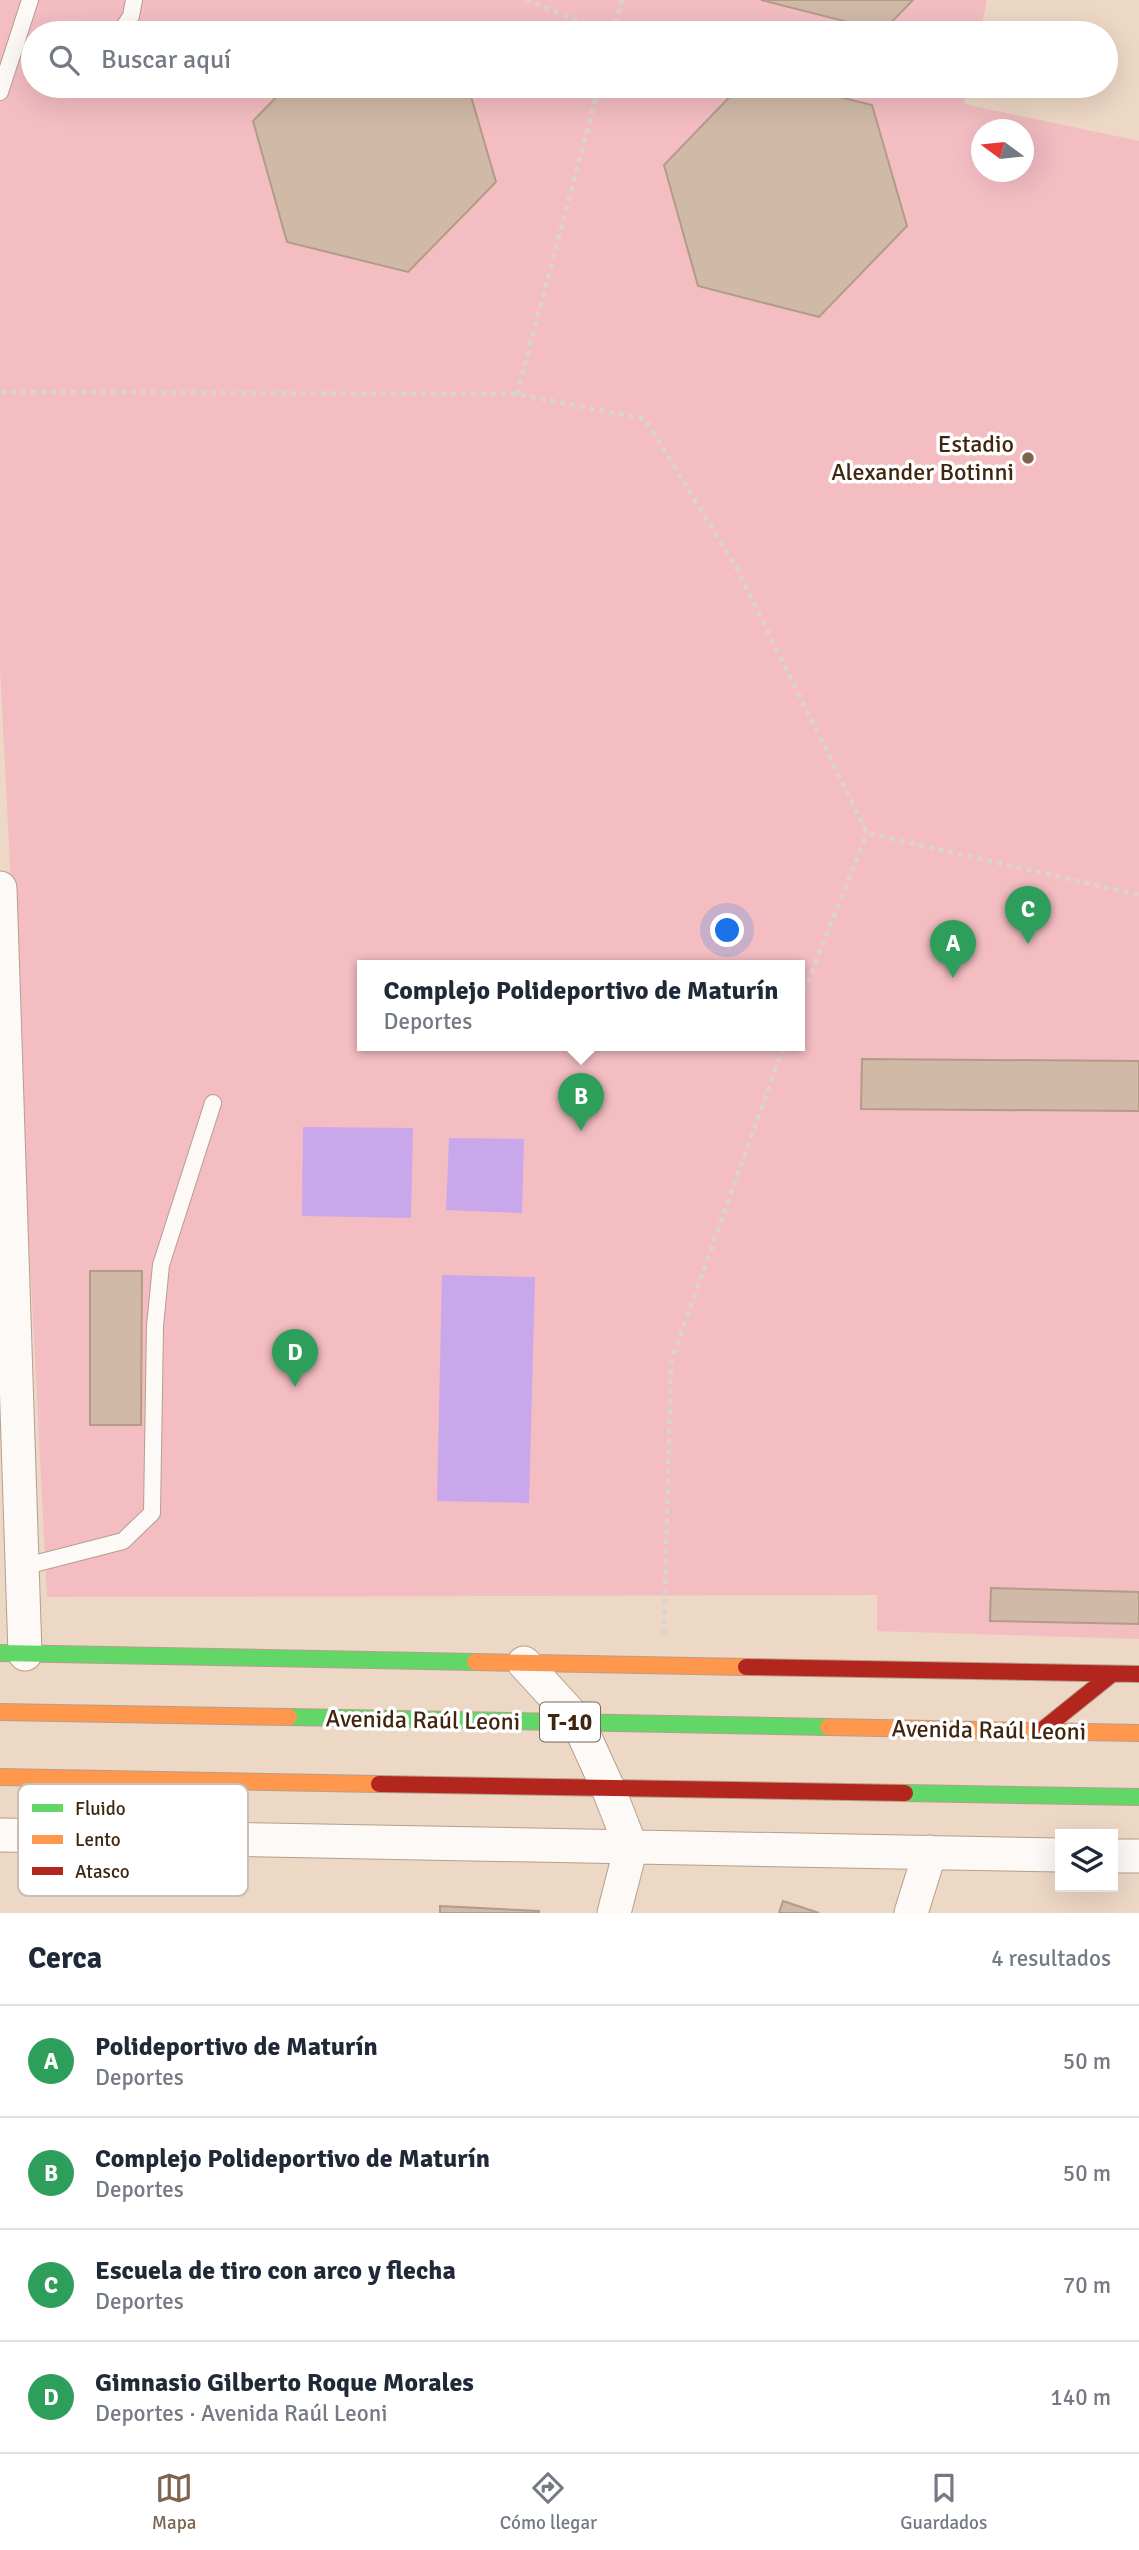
<!DOCTYPE html>
<html lang="es">
<head>
<meta charset="utf-8">
<style>
  :root { --surface:#fff; --page:#f2f2f3; --text:#1f2937; --muted:#747a83; --line:#e0e1e3; --accent:#7d644e }
  body { margin:0; font-family:Signika,sans-serif; background:var(--page); color:var(--text) }
  .controls { position:absolute; right:21px; bottom:21px; display:grid; overflow:hidden; border-radius:0px; box-shadow:0 7px 28px #0002 }
  .controls button { width:63px; height:63px; display:grid; place-items:center; padding:0; border:0; border-bottom:2px solid var(--line); background:var(--surface); color:var(--text); font:35px sans-serif }
  .compass { position:absolute; left:971px; top:119px; width:63px; height:63px; border-radius:50%; background:var(--surface); box-shadow:0 7px 28px #0002; rotate:285deg }
  .you { position:absolute; left:728px; top:931px; width:24px; height:24px; margin:-18px; border:5px solid #fff; border-radius:50%; background:#1a73e8; box-shadow:0 0 0 10px #1a73e833 }
  .badge { display:grid; place-items:center; width:46px; height:46px; border-radius:50%; background:var(--accent); color:#fff; font-size:23px; font-weight:700 }
  .pin { position:absolute; translate:-50% -58px; filter:drop-shadow(0 2px 4px #0008) }
  .pin::after { content:''; position:absolute; top:37px; width:24px; height:21px; background:inherit; clip-path:polygon(0 0,100% 0,50% 100%) }
  .popup { position:absolute; left:357px; top:960px; width:448px; height:91px; box-sizing:border-box; display:grid; place-content:center; border-radius:0px; background:var(--surface); filter:drop-shadow(0 2px 5px #0005); font-size:23px; white-space:nowrap; color:var(--muted) }
  .popup b { font-size:26px; color:var(--text) }
  .popup::after { content:''; position:absolute; left:50%; top:100%; margin-left:-14px; border:14px solid transparent; border-top-color:var(--surface) }
  .list { margin:0; padding:0; list-style:none }
  h2 { display:flex; justify-content:space-between; align-items:center; height:91px; margin:0; padding:0 28px; font-size:30px }
  h2 small { font-size:23px; font-weight:400; color:var(--muted) }
  .list li { display:grid; grid-template-columns:46px 1fr auto; gap:21px; align-items:center; box-sizing:border-box; height:112px; padding:0 28px; border-top:2px solid var(--line) }
  .list b { display:block; font-size:26px; white-space:nowrap }
  .list p { margin:0; font-size:23px; white-space:nowrap; color:var(--muted) }
  .list em { font-size:23px; font-style:normal; color:var(--muted) }
  .icon { flex:none; width:38px; height:38px; fill:none; stroke:currentColor; stroke-width:2; stroke-linecap:round; stroke-linejoin:round }
  .map { position:relative; flex:none; width:1139px; height:1913px; overflow:hidden }
  .search { position:absolute; background:var(--surface); box-shadow:0 7px 28px #0002; left:21px; right:21px; top:21px; height:77px; display:flex; align-items:center; gap:18px; box-sizing:border-box; padding:0 24px; border-radius:38px; color:var(--muted); font-size:26px }
  .sheet { height:539px; background:var(--surface) }
  nav { display:flex; justify-content:space-around; align-items:center; box-sizing:border-box; height:98px; border-top:2px solid var(--line); background:var(--surface); font-size:19px; color:var(--muted) }
  nav a { display:grid; justify-items:center; gap:4px }
  nav .on { color:var(--accent) }
  .map>svg:first-child { display:block }
</style>
</head>
<body>
<div class="map">
<svg width="1139" height="1913" viewBox="0 0 1139 1913">
  <rect width="100%" height="100%" fill="#edd7c5"/>
  <path fill="#f3bdc2" fill-rule="evenodd" d="M0,0H987L980,33H33V86H968L964,104L1139,141V1639L877,1631V1595L47,1597L0,667ZM982,130H1024V172H982ZM362,965H800V1045H362Z"/>
  <path fill="#c9a7eb" d="M303,1127L413,1128L411,1218L302,1216Z
    M449,1138L524,1139L522,1213L446,1210Z
    M442,1275L535,1277L529,1503L437,1501Z"/>
  <path fill="#d0b9a7" stroke="#b29c88" stroke-width="2" d="M761,0H913L883,31Z
    M287,86H468L496,182L408,272L287,242L253,121Z
    M740,86H796L872,105L907,226L819,317L698,286L664,165Z
    M862,1059L1139,1061V1111L861,1109Z
    M90,1271H142L141,1425H90Z
    M991,1588L1139,1592V1624L990,1621Z
    M783,1901L819,1913H779Z
    M440,1906L539,1911V1913H440Z"/>
  <g fill="none" stroke-linecap="round" stroke-linejoin="round">
    <g stroke="#b59f8c" stroke-width="18">
      <path id="lane" d="M120,33L131,16L134,0
        M0,92L30,0
        M22,1567L123,1541L152,1513L155,1326L161,1265L213,1103"/>
    </g>
    <g stroke="#b59f8c" stroke-width="35">
      <path id="street" d="M0,888L25,1654
        M524,1663L578,1722L608,1788L631,1847L614,1913
        M0,1835L1060,1855
        M1113,1856H1139
        M911,1913L930,1852"/>
    </g>
    <g stroke="#b59f8c" stroke-width="18">
      <path id="fast" d="M0,1653L475,1662
        M289,1717L828,1727
        M905,1793L1139,1797"/>
    </g>
    <g stroke="#b59f8c" stroke-width="18">
      <path id="slow" d="M475,1662L746,1667
        M0,1712L289,1717
        M828,1727L1139,1733
        M0,1777L379,1784"/>
    </g>
    <g stroke="#b59f8c" stroke-width="18">
      <path id="jam" d="M746,1667L1139,1674
        M1041,1731L1112,1674
        M379,1784L905,1793"/>
    </g>
    <path stroke="#dbd4cd" stroke-width="4.5" stroke-dasharray="5 5" stroke-linecap="butt" d="M526,0L609,33
      M613,33L622,0
      M1,392L517,394L645,419L736,567L867,833L1139,895
      M517,394L599,86
      M800,1001L867,833
      M664,1634L671,1361L784,1045"/>
    <use href="#lane" stroke="#fcf9f6" stroke-width="16"/>
    <use href="#street" stroke="#fcf9f6" stroke-width="33"/>
    <use href="#fast" stroke="#63d668" stroke-width="16"/>
    <use href="#slow" stroke="#ff974d" stroke-width="16"/>
    <use href="#jam" stroke="#b3261e" stroke-width="16"/>
  </g>
  <circle fill="#7d644e" stroke="#fff" stroke-width="2.5" cx="1028" cy="458" r="7"/>
  <g text-anchor="middle" dominant-baseline="central" stroke-width="7" stroke-linejoin="round" paint-order="stroke">
    <rect fill="#fff" stroke="#796756" stroke-width="2" x="540" y="1702.5" width="60" height="39" rx="5"/>
    <g font-size="23" font-weight="bold" fill="#40260e">
      <text x="570" y="1722">T-10</text>
    </g>
    <g font-size="24" fill="#40260e" stroke="#fff" text-anchor="end">
      <text x="1014" y="444">Estadio<tspan x="1014" dy="28">Alexander Botinni</tspan></text>
    </g>
    <g font-size="24" fill="#40260e" stroke="#fff">
      <text transform="translate(423 1720) rotate(1)">Avenida Raúl Leoni</text>
      <text transform="translate(989 1730) rotate(1)">Avenida Raúl Leoni</text>
    </g>
  </g>
  <rect x="18" y="1784" width="230" height="112" rx="10" fill="#fff" stroke="#c6beb7" stroke-width="2"/>
  <rect x="32" y="1804" width="31" height="8" fill="#63d668"/>
  <rect x="32" y="1835" width="31" height="9" fill="#ff974d"/>
  <rect x="32" y="1867" width="31" height="8" fill="#b3261e"/>
  <g font-size="19" fill="#40260e">
    <text x="75" y="1815">Fluido</text>
    <text x="75" y="1846">Lento</text>
    <text x="75" y="1878">Atasco</text>
  </g>
</svg>
<div class="controls">
<button><svg class="icon" aria-label="layers" viewBox="0 0 24 24"><path d="M12 4l9 5-9 5-9-5zM3 14l9 5 9-5"/></svg></button>
</div>
<svg class="compass" viewBox="-18 -18 36 36"><path d="M0-13l5 13h-10z" fill="#e53935"/><path d="M0 13l5-13h-10z" fill="#747a83"/></svg>
<div class="you"></div>
<div class="pin badge" style="left:953px;top:978px;background:#2e9e5b">A</div>
<div class="pin badge" style="left:581px;top:1131px;background:#2e9e5b">B</div>
<div class="popup"><b>Complejo Polideportivo de Maturín</b>Deportes</div>
<div class="pin badge" style="left:1028px;top:944px;background:#2e9e5b">C</div>
<div class="pin badge" style="left:295px;top:1387px;background:#2e9e5b">D</div>
<div class="search"><svg class="icon" aria-label="search" viewBox="0 0 24 24"><circle cx="10" cy="10" r="6"/><path d="M15 15l6 6"/></svg>Buscar aquí</div>
</div>
<section class="sheet">
<h2>Cerca<small>4 resultados</small></h2>
<ul class="list">
<li><span class="badge" style="background:#2e9e5b">A</span><div><b>Polideportivo de Maturín</b><p>Deportes</p></div><em>50 m</em></li>
<li><span class="badge" style="background:#2e9e5b">B</span><div><b>Complejo Polideportivo de Maturín</b><p>Deportes</p></div><em>50 m</em></li>
<li><span class="badge" style="background:#2e9e5b">C</span><div><b>Escuela de tiro con arco y flecha</b><p>Deportes</p></div><em>70 m</em></li>
<li><span class="badge" style="background:#2e9e5b">D</span><div><b>Gimnasio Gilberto Roque Morales</b><p>Deportes · Avenida Raúl Leoni</p></div><em>140 m</em></li>
</ul>
</section>
<nav>
<a class="on"><svg class="icon" aria-label="map" viewBox="0 0 24 24"><path d="M3 6l6-2 6 2 6-2v14l-6 2-6-2-6 2zM9 4v14M15 6v14"/></svg>Mapa</a>
<a><svg class="icon" aria-label="directions" viewBox="0 0 24 24"><path d="M12 3l9 9-9 9-9-9zM9 14v-3h6M13 9l2 2-2 2"/></svg>Cómo llegar</a>
<a><svg class="icon" aria-label="saved" viewBox="0 0 24 24"><path d="M7 4h10v16l-5-4-5 4z"/></svg>Guardados</a>
</nav>
</body>
</html>
